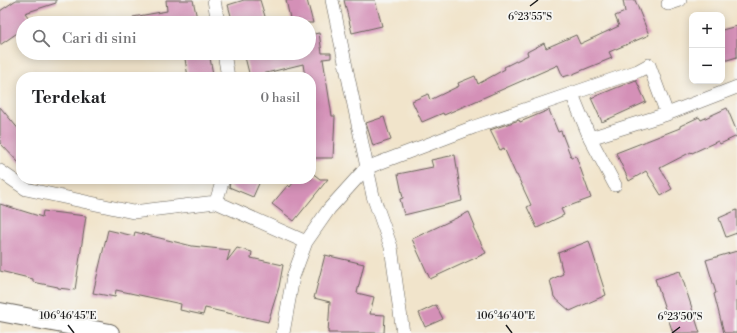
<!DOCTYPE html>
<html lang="id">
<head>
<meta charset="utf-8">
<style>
  :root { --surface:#fff; --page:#f6f6f6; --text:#202124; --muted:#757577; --line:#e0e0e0 }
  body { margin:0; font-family:"Libre Bodoni",serif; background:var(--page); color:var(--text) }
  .controls { position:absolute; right:12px; top:12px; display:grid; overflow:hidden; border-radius:8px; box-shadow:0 2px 10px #0003 }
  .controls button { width:36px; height:36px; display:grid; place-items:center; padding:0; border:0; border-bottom:1px solid var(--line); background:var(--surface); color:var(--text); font:20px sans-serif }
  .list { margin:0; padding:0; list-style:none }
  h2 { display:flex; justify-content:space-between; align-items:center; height:52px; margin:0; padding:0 16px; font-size:17px }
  h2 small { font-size:13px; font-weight:400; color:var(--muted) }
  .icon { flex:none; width:22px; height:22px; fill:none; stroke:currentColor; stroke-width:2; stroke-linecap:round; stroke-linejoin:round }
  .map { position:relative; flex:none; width:737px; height:333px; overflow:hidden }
  .search { position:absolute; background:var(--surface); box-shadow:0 2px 10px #0003; left:16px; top:16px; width:300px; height:44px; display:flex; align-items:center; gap:10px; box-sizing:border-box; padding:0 14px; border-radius:22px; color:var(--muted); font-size:15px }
  .panel { position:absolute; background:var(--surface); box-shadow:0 2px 10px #0003; left:16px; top:72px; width:300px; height:112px; border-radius:16px }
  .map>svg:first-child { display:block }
</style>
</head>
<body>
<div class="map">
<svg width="737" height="333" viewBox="0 0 737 333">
  <rect width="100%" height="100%" fill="#f6f6f2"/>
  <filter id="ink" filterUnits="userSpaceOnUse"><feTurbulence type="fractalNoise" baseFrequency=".025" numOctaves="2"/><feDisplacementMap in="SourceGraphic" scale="8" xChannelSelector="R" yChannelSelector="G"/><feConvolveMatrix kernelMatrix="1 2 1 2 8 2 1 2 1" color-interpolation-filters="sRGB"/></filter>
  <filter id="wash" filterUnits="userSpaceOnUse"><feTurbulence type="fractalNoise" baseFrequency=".012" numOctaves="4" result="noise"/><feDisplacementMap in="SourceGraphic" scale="16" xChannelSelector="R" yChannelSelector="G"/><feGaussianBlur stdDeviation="0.9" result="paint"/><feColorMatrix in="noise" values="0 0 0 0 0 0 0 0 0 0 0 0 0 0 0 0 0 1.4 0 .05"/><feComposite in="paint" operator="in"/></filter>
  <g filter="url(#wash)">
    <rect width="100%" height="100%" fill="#f1e4cb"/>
    <g id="blocks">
      <path fill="#d490b7" d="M16,0H56V3L25,13L33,23H23V29L0,45V11Z
        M166,0H193L198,23H134L133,17L167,11Z
        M244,0H260L267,23H233L228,5Z
        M286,0H307L313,23H291Z
        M344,0H375L382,26L352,33Z
        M623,0H635L649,35L609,52L612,58L573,74L563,77L558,65L444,115L443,113L422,122L412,101L428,94L430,100L459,86L458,83L475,76L478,84L505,69L504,67L528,55L527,52L544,43L546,48L576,35L580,44L619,26L615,16L625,12Z
        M737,26V57L724,61L722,53V30Z
        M319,33L322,53H331V58L323,59L332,116H335L333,158H312L311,77H305L303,64L250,77L244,53H309V35Z
        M184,53H209L213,74L188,77Z
        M636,80L646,102L602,122L591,98Z
        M0,107L21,132V165L0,143Z
        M727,108L737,132V136L720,144L718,141L692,153L691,152L660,168L672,189L661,195L646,171L629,181L616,153L680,128V126L699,117L701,120Z
        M549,110L558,132L561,131L571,157L576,156L591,198L561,209L564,215L537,228L527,207L531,205L517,175H516L504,148L500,150L490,130L519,120L520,122Z
        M384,117L391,140L373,146L366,123Z
        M455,155L462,201L404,215L400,199L403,198L398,174L433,167L431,160Z
        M311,172L320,179H328L294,221L272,204L288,185L290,187L296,179H311Z
        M231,179H261L253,197L229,187Z
        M0,204L42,217L43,211L86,216L75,290L58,288V287L33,282V279L0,271Z
        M737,210V233L726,237L719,218Z
        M469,212L475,226L473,227L486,253L430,279L412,239Z
        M108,230L134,236L135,232L192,246L230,250L227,261L237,248L252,252L251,258L283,265L279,287L268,322L205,308L203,315L180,310L181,304L116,290L115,297L93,293Z
        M589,241L606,295L570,311L554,297L550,280L563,274L558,253Z
        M737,251V333H724L714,294L716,293L706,260Z
        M325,255L364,264L357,293L374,297L370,314L385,315L384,333H328L330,302L314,298Z
        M680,271L700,333H673L655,279Z
        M436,305L443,319L425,327L419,313Z"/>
    </g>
  </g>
  <g filter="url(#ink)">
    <use href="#blocks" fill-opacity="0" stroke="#676259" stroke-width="1"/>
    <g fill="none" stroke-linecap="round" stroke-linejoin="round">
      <g stroke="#676259" stroke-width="14">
        <path id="street" d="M214,0L218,23
          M332,0L373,196L391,247L403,333
          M668,4L680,0
          M224,53L228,77
          M572,94L590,138L615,185
          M590,138L667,114L737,87
          M0,171L26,189L133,212L216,202L306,242L293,277L283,333
          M216,202L223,179
          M306,242L329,209L366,168L474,127L638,71L649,65L667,114"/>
      </g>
      <g stroke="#676259" stroke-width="20">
        <path id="secondary" d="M0,312L110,333"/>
      </g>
      <use href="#street" stroke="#fff" stroke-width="13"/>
      <use href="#secondary" stroke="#fff" stroke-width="18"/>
    </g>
  </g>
  <path fill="none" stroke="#1c1c1c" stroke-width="1.5" d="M530,6L538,0M68,325L74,333M506,325L512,333M672,333L680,327"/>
  <g font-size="10" text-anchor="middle" fill="#1c1c1c" stroke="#f6f6f2" stroke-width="4" stroke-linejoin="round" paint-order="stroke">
    <text x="530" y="20">6°23'55"S</text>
    <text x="68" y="319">106°46'45"E</text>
    <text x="506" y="319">106°46'40"E</text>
    <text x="680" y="320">6°23'50"S</text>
  </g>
</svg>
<div class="controls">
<button>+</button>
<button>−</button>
</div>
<div class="search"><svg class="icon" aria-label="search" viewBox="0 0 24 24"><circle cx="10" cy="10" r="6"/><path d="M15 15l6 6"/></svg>Cari di sini</div>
<section class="panel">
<h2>Terdekat<small>0 hasil</small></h2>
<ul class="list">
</ul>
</section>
</div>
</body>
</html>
